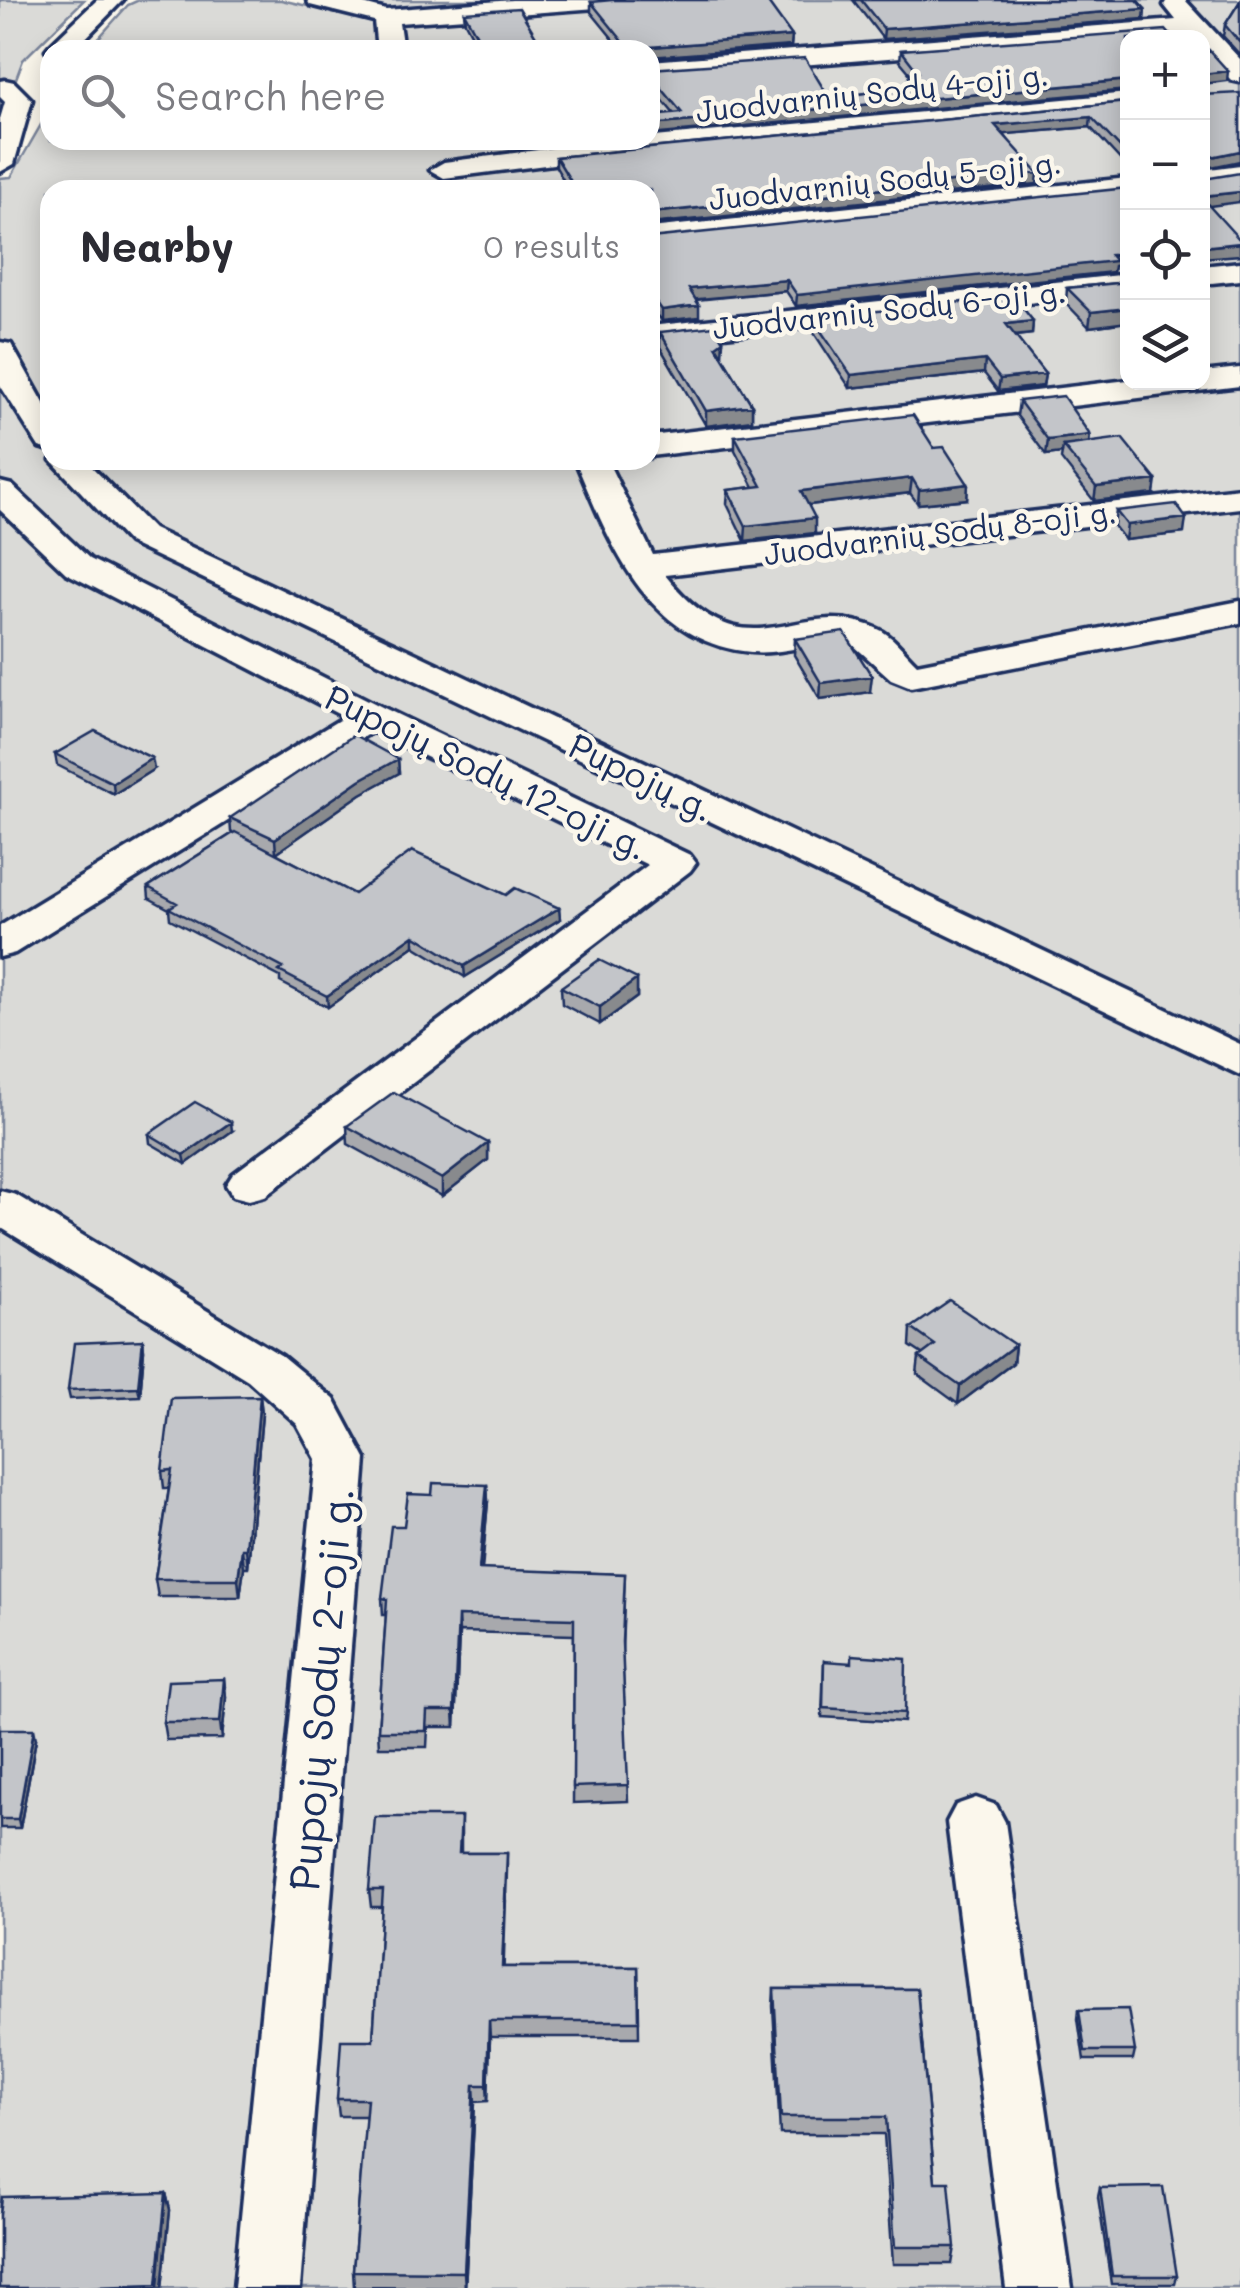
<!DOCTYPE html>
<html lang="en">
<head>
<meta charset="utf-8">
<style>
  :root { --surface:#fff; --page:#f2f2f3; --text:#2b2b33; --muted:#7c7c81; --line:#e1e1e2 }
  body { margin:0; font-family:Mali,sans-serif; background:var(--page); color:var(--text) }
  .controls { position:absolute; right:30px; top:30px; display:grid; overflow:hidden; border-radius:20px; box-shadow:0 5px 25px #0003 }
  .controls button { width:90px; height:90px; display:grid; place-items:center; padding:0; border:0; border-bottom:2px solid var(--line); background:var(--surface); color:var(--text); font:50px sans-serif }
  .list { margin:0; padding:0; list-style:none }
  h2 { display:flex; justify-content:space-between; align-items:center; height:130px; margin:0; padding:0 40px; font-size:42px }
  h2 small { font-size:32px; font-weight:400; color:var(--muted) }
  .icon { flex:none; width:55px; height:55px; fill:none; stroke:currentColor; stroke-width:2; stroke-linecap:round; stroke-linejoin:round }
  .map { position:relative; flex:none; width:1240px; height:2288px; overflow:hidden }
  .search { position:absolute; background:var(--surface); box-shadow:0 5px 25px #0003; left:40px; top:40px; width:620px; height:110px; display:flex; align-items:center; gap:25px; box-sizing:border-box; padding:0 35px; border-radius:30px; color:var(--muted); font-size:38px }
  .panel { position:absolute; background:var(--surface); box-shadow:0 5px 25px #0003; left:40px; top:180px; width:620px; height:290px; border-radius:30px }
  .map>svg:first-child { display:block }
</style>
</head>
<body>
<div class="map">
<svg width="1240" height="2288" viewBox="0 0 1240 2288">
  <rect width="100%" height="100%" fill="#fbf7ec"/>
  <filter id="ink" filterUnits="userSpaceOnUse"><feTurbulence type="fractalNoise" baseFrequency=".01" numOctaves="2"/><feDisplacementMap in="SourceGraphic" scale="20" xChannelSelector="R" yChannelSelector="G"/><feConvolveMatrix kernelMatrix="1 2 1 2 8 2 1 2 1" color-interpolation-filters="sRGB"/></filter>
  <g filter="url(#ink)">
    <path fill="#dadad7" stroke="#7a849a" stroke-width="2.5" fill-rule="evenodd" d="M0,0H84L23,60L0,121Z
      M139,0H281L352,16L370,10L324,0H1240V2288H0V178L11,177L50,109V140H650V50H88L128,5ZM1128,38H1202V382H1128ZM50,190H650V460H50Z"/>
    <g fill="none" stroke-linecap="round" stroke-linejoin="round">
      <g stroke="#1b2f5e" stroke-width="7">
        <path id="minor" d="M97,0H123L74,50H50V55L46,50L50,45Z
          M307,0H348L386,10L512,0H622L610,7L399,23L403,50H377L374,21L310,5Z
          M1167,0H1185L1240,59V82L1231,80L1202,49V38L1189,34L650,77V61L1176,20L1164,5Z
          M5,80L14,82L32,100L14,164L0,172V119L5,102L0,97V81Z
          M1128,93V109L600,158L444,178L430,170L444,162L600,142Z
          M1240,165V181L1202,186V170Z
          M1128,178V194L650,246V228Z
          M1240,262V280L1202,284V266Z
          M1128,274V292L650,344V326Z
          M0,342L11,344L50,414V450L39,447L0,385Z
          M1240,368V386L650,456V436L1128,380L1202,382V372Z
          M51,460H85L153,529L1240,1044V1075L129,543Z
          M575,460H607L653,555L1240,488V508L665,575C749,680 794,593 876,628C893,635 904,652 917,664L1240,601V623L911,687L891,679L852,644C818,640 785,655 751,652C646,642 611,545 575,460Z
          M0,482L12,485L90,559L384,708L690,855L696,863L690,871L265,1196L249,1200L233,1196L226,1185L233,1174L648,865L373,731L15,953L0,957V926L344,717L66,573L0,510Z
          M0,1191L16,1195L282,1356L334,1399L366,1459L300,2288H234L316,1459L297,1424L248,1380L0,1227Z
          M976,1798L996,1805L1005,1822L1072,2288H1006L947,1822L956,1805Z"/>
      </g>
      <use href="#minor" fill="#fbf7ec" fill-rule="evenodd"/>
    </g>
    <path fill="#a8a9ad" stroke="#1b2f5e" stroke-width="2.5" d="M853,0H1137L1145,9L1144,19L883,39Z
      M1240,1V55L1223,36L1225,25Z
      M591,2L792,36L791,46L622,50L591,12Z
      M464,12L544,50H480L465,22Z
      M1128,38V90L650,135V116L674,114L650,85V69L829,98L911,87L908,84L910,73L900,61L901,50Z
      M1128,102V168L1090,127L1004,134L1037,184L569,190L556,167V157Z
      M650,238L1114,266L1113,272L796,306L786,291L696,300L699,317L662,321L650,305Z
      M1128,282V322L1089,327L1066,303L1067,288Z
      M1018,302L1033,321L1032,334L1015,336L1045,374L1043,386L998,391L984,373L850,388L812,330V318Z
      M660,332L722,356L752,405V420L706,426L660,347Z
      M1019,401L1090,435L1089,442L1154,494L1094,501L1061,459L1062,453L1046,455L1017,416Z
      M735,436L934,448L968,484L967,499L918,504L910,493L808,505L815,533L745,541L727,504L728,490L754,487L735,450Z
      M1116,511L1184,533L1125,540L1114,526Z
      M795,639L870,692L820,699L794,655Z
      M55,754L154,769L114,794L57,765Z
      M398,759L399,773L361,794L276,853L354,894L506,895L559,908L560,919L465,977L414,946L328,1007L280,982V977L170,919L169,909L149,898L148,887L233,833L231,832L230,818Z
      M637,979V997L600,1024L562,1004L561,987Z
      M347,1126L488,1143V1160L442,1196L348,1144Z
      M232,1131L186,1164L150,1143L149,1134Z
      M911,1328L1015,1345L1013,1363L958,1404L917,1374L919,1357L922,1354L910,1346Z
      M143,1340L144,1350L140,1396L70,1399L68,1390Z
      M260,1396L262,1414L248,1567H244L240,1597H158L155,1579L169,1488H164L162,1471Z
      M487,1485L488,1501L482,1570L625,1574L622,1651L628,1801L573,1803L574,1635L459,1632L455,1727H428L427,1747H379L378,1731L386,1615H383L382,1598L404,1526L432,1495Z
      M824,1661L905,1713L904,1722L822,1717Z
      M224,1679L226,1697L222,1739L166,1740L163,1722Z
      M0,1729L36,1739L20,1828H0Z
      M461,1817V1853H507L503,1967H638L639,2037H490L488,2101L475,2102L465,2288L354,2287L353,2271L366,2116H339L337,2099L373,2040L382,1907H371L369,1890Z
      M774,1989H917L935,2182L955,2247L952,2264H893L884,2134H780L773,2006Z
      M1079,2010L1135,2051L1133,2060H1084L1078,2019Z
      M1100,2188L1177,2276L1175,2284H1111L1098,2197Z
      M166,2193L170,2210L162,2288H0Z"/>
    <path fill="#888a8d" stroke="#1b2f5e" stroke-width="2.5" d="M1145,9L1144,19L883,39L884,29Z
      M792,36L791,46L650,57V50H647L650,47Z
      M1228,71L1227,81L1202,84V74Z
      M1128,80V90L650,135V125Z
      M1091,117L1090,127L995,135V125Z
      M543,140H602L543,145Z
      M1240,151V161L1202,169V159Z
      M1038,173L1037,184L650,224V213Z
      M1240,192V202L1202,207V196Z
      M1240,243V255L1202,258V247Z
      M1128,254V265L1114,266L1113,272L796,306L797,295Z
      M787,280L786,291L689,300V289Z
      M699,305V317L662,321V310Z
      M1128,308V322L1089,327L1091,312Z
      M1033,321L1032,334L1005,337L1006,324Z
      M723,341L722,356L716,346Z
      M985,360L984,373L850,388L851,375Z
      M1045,374L1043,386L998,391L1000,379Z
      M752,405V420L706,426V411Z
      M1090,435L1088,450L1063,446L1062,453L1046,455L1048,440Z
      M912,478L910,493L800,506L801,491Z
      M1156,480L1154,494L1094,501L1096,487Z
      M968,484L967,499L918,504L919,490Z
      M815,518V533L745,541L746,526Z
      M1186,518L1184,533L1125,540L1127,525Z
      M872,676L870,692L820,699L821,683Z
      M152,758L154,769L114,794L113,783Z
      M398,759L399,773L361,794L276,853L275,839L360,780Z
      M559,908L560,919L465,977L464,966Z
      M414,935V946L328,1007L327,996Z
      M637,979V997L600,1024V1007Z
      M231,1122L232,1131L186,1164L184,1155Z
      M488,1143V1160L442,1196V1179Z
      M143,1340L144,1350L140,1396L138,1387Z
      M1015,1345L1013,1363L958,1404L960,1386Z
      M260,1396L262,1414L248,1567L246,1549Z
      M487,1485L488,1501L480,1586L479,1569Z
      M242,1549L244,1567L240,1597L238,1579Z
      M458,1616L459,1632L455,1727L454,1711Z
      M224,1679L226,1697L222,1739L220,1722Z
      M34,1729L36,1739L20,1828L18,1819Z
      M507,1853V1870L503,1984L502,1967Z
      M489,2021L490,2037L488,2101L487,2085Z
      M474,2085L475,2102L465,2288L464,2272Z
      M166,2193L170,2210L162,2288H158Z"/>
    <path fill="#c3c5c9" stroke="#1b2f5e" stroke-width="2.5" d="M612,0H766L792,36L650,47L647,50H630L591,2Z
      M861,0H1137L1145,9L884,29Z
      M1240,1V43L1225,25Z
      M519,8L544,50H485L464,12Z
      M1166,30L1173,38H1128V80L650,125V116L682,113L650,74V69L805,58L829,98L919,86L909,73L918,72L901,50Z
      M1209,50L1228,71L1202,74V61Z
      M1240,93V151L1202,159V95Z
      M1128,102V156L1091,117L995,125L1038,173L650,213V190H576L556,157Z
      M1240,173V192L1202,196V178L1204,179Z
      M1128,188V254L1110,255L1115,261L797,295L787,280L689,289L699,305L662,310L650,293V238Z
      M1202,198L1240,240V243L1202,247Z
      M1128,282V308L1091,312L1067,288Z
      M1019,296L1015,298L1033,321L1006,324L1045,374L1000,379L985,360L851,375L812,318Z
      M714,326L723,341L716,346L752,405L706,411L660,332Z
      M1063,396L1090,435L1048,440L1019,401Z
      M913,415L934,448L944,447L968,484L919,490L912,478L801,491L815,518L746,526L728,490L762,486L735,436Z
      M1122,438L1156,480L1096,487L1063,446Z
      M1176,504L1186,518L1127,525L1116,511Z
      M844,632L872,676L821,683L795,639Z
      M95,731L152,758L113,783L55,754Z
      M354,735L398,759L360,780L275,839L230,818Z
      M235,832L354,894L412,851L506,895L515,888L559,908L464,966L414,935L327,996L279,971L283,968L169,908L177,903L148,887Z
      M599,960L637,979L600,1007L561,987Z
      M394,1092L488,1143L442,1179L347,1126Z
      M195,1102L231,1122L184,1155L149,1134Z
      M950,1301L1015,1345L960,1386L919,1357L935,1345L911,1328Z
      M143,1340L138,1387L68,1390L74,1343Z
      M260,1396L246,1549H242L238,1579H155L172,1470L162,1471L171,1398Z
      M433,1483L487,1485L479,1569L625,1574L622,1642L628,1785L573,1787L574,1619L458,1616L454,1711H427L426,1731H378L387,1599L382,1598L391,1526H404L408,1494L432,1495Z
      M852,1655L906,1659L905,1713L823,1708L824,1661L852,1663Z
      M224,1679L220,1722H163L168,1681Z
      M0,1729H34L18,1819H0Z
      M375,1817H461L459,1853H507L502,1967H638L639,2021H489L487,2085H474L464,2272L353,2271L367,2099H337L341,2040H373L383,1890H369Z
      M774,1989H917L935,2182H949L955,2247H895L886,2117H781Z
      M1128,2009L1135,2051H1085L1079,2010Z
      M1163,2187L1177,2276H1112L1100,2188Z
      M166,2193L157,2285L63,2288H0V2214L2,2197Z"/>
  </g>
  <g text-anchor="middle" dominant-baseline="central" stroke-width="9" stroke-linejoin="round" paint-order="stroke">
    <g font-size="30" fill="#1b2f5e" stroke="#fbf7ec">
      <text transform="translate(872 92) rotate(-6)">Juodvarnių Sodų 4-oji g.</text>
      <text transform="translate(885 180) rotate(-6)">Juodvarnių Sodų 5-oji g.</text>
      <text transform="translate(889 309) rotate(-6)">Juodvarnių Sodų 6-oji g.</text>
      <text transform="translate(940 532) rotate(-7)">Juodvarnių Sodų 8-oji g.</text>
    </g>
    <g font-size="35" fill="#1b2f5e" stroke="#fbf7ec">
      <text transform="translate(487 771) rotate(26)">Pupojų Sodų 12-oji g.</text>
      <text transform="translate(642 776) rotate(26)">Pupojų g.</text>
    </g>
    <g font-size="42" fill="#1b2f5e" stroke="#fbf7ec">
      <text transform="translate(320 1689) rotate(-85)">Pupojų Sodų 2-oji g.</text>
    </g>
  </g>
</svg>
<div class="controls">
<button>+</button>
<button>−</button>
<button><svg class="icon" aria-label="locate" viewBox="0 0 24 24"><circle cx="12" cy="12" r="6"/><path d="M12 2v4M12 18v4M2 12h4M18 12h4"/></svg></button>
<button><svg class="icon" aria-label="layers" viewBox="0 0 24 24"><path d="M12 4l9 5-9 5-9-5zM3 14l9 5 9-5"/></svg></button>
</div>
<div class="search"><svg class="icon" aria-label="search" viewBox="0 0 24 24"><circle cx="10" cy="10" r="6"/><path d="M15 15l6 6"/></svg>Search here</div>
<section class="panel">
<h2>Nearby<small>0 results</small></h2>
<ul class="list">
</ul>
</section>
</div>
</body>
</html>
